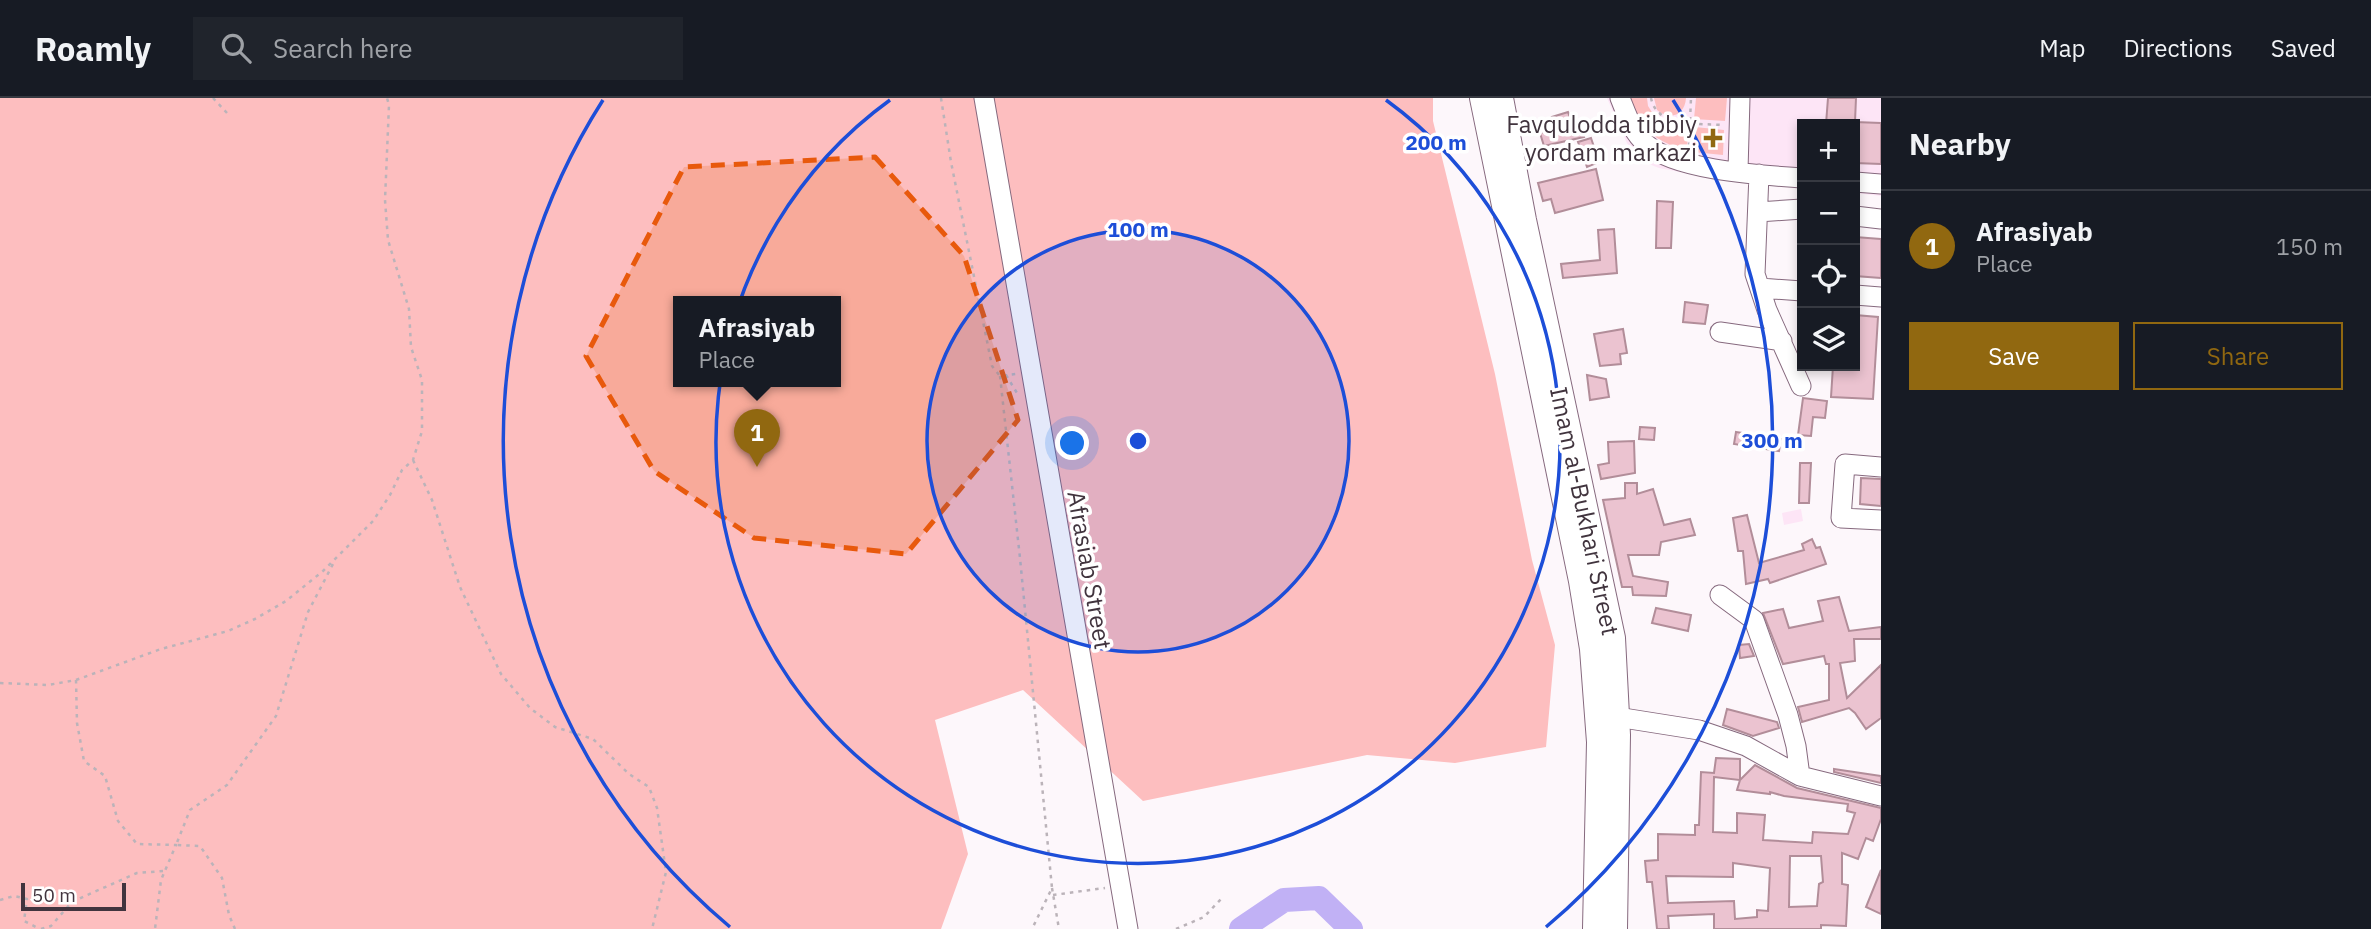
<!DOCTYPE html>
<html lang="en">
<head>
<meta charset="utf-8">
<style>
  :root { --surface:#171b24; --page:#20242c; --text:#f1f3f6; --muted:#9ea1a6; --line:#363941; --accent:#916810 }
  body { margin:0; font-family:"IBM Plex Sans",sans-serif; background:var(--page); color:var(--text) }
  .controls { position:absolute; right:21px; top:21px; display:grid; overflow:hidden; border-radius:0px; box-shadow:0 4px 10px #0003 }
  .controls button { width:63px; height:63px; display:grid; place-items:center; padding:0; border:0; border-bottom:2px solid var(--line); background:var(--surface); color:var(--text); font:35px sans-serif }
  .scale { position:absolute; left:21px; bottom:18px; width:105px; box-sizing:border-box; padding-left:7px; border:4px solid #41343e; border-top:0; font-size:19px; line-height:24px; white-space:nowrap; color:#41343e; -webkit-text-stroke:5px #fff; paint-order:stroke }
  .you { position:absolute; left:1073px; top:346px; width:24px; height:24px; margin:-18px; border:5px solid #fff; border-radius:50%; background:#1a73e8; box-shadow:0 0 0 10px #1a73e833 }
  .badge { display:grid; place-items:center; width:46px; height:46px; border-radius:50%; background:var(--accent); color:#fff; font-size:23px; font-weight:700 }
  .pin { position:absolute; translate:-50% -58px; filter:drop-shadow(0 2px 4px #0008) }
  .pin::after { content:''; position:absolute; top:37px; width:24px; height:21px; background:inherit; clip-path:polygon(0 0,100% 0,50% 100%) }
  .popup { position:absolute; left:673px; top:198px; width:168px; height:91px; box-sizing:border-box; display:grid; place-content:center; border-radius:0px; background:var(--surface); filter:drop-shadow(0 2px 5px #0005); font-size:23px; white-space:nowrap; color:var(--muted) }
  .popup b { font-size:26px; color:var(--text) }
  .popup::after { content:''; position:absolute; left:50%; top:100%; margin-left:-14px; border:14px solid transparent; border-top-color:var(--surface) }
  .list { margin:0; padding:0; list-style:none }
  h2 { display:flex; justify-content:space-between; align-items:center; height:91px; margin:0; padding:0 28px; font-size:30px }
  h2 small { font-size:23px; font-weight:400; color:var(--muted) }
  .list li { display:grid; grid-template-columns:46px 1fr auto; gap:21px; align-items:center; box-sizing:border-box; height:112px; padding:0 28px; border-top:2px solid var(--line) }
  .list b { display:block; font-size:26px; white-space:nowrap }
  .list p { margin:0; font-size:23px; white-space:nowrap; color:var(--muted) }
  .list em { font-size:23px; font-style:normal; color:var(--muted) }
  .actions { display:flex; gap:14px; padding:21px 28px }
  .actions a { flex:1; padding:16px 0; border:2px solid var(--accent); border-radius:0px; text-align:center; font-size:24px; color:var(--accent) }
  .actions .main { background:var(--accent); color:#fff }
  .icon { flex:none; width:38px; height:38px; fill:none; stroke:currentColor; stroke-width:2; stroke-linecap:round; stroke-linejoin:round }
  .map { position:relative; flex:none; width:1881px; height:831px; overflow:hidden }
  header { display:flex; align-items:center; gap:42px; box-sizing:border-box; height:98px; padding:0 35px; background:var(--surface); border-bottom:2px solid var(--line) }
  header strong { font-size:33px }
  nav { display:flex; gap:38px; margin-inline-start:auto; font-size:24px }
  .search { width:490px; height:63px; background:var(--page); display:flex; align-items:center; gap:18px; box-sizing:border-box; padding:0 24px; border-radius:0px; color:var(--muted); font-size:26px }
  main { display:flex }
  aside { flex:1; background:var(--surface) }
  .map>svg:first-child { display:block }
</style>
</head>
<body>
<header>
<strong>Roamly</strong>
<div class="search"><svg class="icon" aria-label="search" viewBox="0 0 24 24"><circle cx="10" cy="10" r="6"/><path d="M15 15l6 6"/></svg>Search here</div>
<nav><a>Map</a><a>Directions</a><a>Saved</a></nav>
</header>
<main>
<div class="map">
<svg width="1881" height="831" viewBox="0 0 1881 831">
  <rect width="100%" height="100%" fill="#fdf7fb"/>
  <path fill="#fde5f6" d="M1607,0H1881V98L1855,95V26H1802V89L1750,84L1701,78L1659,70L1644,64L1631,54Z
    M1801,411L1803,423L1784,427L1782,415Z"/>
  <path fill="#fdbebf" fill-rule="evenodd" d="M0,0H1433V23L1495,276L1532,462L1555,547L1546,649L1455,665L1367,657L1143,703L1023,592L935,622L968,756L941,831H0ZM678,203H836V283H678Z
    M1629,0H1647L1648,8L1657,22L1688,29L1687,53C1651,41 1644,33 1629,0Z
    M1654,0H1686C1685,17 1670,23 1657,12Z
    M1696,0H1727L1725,23L1694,21Z
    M1695,29L1724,32L1723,57L1693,54Z"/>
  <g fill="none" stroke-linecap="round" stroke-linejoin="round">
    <path stroke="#c1b1f5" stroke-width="24" d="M1241,831L1284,802L1319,800L1351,831"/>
  </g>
  <path fill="#ebc3d0" stroke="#b28d99" stroke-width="2" fill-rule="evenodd" d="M1828,0H1856L1855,24L1881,25V66L1855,65V26H1826Z
    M1568,14L1573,28L1580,26L1584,39L1544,48L1540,35L1557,31L1552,19Z
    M1591,40L1599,64L1587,69L1578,44Z
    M1596,71L1603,102L1555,115L1551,101L1543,103L1538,85Z
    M1657,103L1673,104L1671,150H1656Z
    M1614,131L1617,175L1563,180L1561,166L1600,162L1598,132Z
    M1855,139L1881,141V180L1855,178Z
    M1685,204L1708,207L1705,226L1683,224Z
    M1855,217L1878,219L1873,301L1831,299L1833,268H1855Z
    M1623,231L1627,255L1620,256L1621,266L1600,268L1594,236Z
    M1587,277L1606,281L1609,299L1590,302Z
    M1803,300L1827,303L1825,320L1813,319L1811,338L1798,337Z
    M1640,329L1655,330L1654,342L1639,341Z
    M1736,334L1781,341L1779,353L1734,346Z
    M1634,343L1635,375L1601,381L1598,367L1609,365L1608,344Z
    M1800,365H1811L1809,405H1799Z
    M1861,380L1881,381V408L1860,406Z
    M1625,385H1637V396L1653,391L1664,427L1690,421L1695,437L1661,444L1659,457H1628L1633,478L1668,484L1666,498L1633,497L1632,489H1622L1603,402L1625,400Z
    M1747,417L1759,465L1804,452L1802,446L1812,441L1816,450L1820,449L1826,466L1770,485L1768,481L1746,486L1743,453H1738L1733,420Z
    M1839,499L1849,533L1881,529V541H1854L1855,563L1840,565L1847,600L1881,567V620L1866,631L1855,615L1849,610L1802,624L1798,609L1829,602V566H1826L1824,558L1783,566L1763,515L1783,511L1789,530L1823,523L1818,503Z
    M1656,510L1691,517L1688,533L1652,525Z
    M1749,546L1754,558L1740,560L1739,547Z
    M1727,611L1777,624L1779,630L1753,638L1723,627Z
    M1716,660L1740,661V682L1755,667L1797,690L1881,710V721L1873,743L1866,740L1858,761L1842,755V786L1848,787L1846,828L1821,827V831H1714V816L1668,818L1669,831H1657L1652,784H1647L1645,763L1658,762V736L1695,737V727H1699L1701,674L1714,675ZM1714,679L1740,682L1737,692L1770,696V694L1784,698L1848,706L1847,713L1855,715L1848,736L1813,734L1812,745L1763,742L1765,717L1737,715V735L1713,734ZM1790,758H1821L1823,784L1819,786L1817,808L1789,809ZM1733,765L1770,770L1768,813L1757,812V819L1735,821L1734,803L1668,805L1666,778L1733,779Z
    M1834,671L1881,678V685L1834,674Z
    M1881,772V816L1866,809Z"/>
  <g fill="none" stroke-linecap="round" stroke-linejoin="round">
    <g stroke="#86697e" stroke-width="21">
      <path id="minor" d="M984,0L1128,831
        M1620,0C1627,17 1632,34 1646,46C1677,73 1762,77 1802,80
        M1738,73L1740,0
        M1759,76L1755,176L1767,212L1801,288
        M1855,84L1881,86
        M1758,114L1802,111
        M1855,118L1881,121
        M1760,190L1802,193
        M1855,197L1881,199
        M1720,234L1782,243
        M1881,369L1845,366L1841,420L1881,422
        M1720,497L1754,522L1788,617L1796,648L1800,678
        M1617,619L1699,632L1746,648L1800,678L1881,698"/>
    </g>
    <g stroke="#86697e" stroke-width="26">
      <path id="major" d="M1482,0L1581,483L1592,551L1599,644L1595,831
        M1501,0L1524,122L1613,540L1618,637L1615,831"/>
    </g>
    <path stroke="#bbb3b9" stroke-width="2.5" stroke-dasharray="3.5 5" stroke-linecap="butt" d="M213,0L227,15
      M941,0L951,64L992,268L1000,278L1016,276
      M1651,0C1657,30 1697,25 1722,27
      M1689,48L1691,0
      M1006,277L1017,295
      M1000,278L1020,460L1052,790L1032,831
      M413,362L432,402L460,489L501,576L530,610L555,629L593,641L629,676L649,689L657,710L666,774L652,831
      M76,582L77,625L84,663L105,678L118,723L137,746L176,747L161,782L155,831
      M0,585L48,587L76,582L161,551L228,533L255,521L286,503L323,473L373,423L390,397L402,372L413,362L422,333V282L411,249L409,211L388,142L385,102L389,7L387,0
      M1052,790L1059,831
      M1053,797L1105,790
      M0,802L14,798L27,801L24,823L40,831
      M41,831L51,828L71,805L85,798L137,775L163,773
      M235,831L229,817L222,780L200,748L176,747L190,712L227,687L276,618L308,514L333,466
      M1176,831L1204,819L1221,801"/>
    <use href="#minor" stroke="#fff" stroke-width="19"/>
    <use href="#major" stroke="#fff" stroke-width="24"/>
  </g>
  <path fill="#e8590c" fill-opacity="0.2" stroke="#e8590c" stroke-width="5" stroke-dasharray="14 9" stroke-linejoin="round" d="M875,59L964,158L1018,322L906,456L754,440L654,373L586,258L684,69Z"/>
  <circle cx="1138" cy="343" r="211" fill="#1d4ed8" fill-opacity=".12"/>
  <g fill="none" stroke="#1d4ed8" stroke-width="3.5">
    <circle cx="1138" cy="343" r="211"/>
    <path d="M1386 2A422 422 0 1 1 890 2"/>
    <path d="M730 829A634 634 0 0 1 603 2M1673 2A634 634 0 0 1 1546 829"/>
  </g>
  <path fill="#916810" stroke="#fff" stroke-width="2.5" d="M1709.5 29.5h7v7h7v7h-7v7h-7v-7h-7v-7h7z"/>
  <g text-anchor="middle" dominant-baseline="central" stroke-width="7" stroke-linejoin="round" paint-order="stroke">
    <g font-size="24" fill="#41343e" stroke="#fff" text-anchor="end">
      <text x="1697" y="26">Favqulodda tibbiy<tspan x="1697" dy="28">yordam markazi</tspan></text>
    </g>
    <g font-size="24" fill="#41343e" stroke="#fff">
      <text transform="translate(1585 413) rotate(78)">Imam al-Bukhari Street</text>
      <text transform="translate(1090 472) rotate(80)">Afrasiab Street</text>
    </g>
  </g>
  <circle cx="1138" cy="343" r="10" fill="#1d4ed8" stroke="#fff" stroke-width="3.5"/>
  <g font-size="21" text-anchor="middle" font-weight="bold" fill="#1d4ed8" stroke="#fff" stroke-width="7" stroke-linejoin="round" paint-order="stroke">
    <text x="1436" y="52">200 m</text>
    <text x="1138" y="139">100 m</text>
    <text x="1772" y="350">300 m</text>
  </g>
</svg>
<div class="controls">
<button>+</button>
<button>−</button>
<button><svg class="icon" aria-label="locate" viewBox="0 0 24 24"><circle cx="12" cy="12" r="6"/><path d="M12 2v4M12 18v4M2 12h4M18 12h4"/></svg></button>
<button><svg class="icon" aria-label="layers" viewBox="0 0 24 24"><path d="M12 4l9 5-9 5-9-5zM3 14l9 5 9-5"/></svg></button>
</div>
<div class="scale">50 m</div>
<div class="you"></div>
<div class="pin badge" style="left:757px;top:369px">1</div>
<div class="popup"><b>Afrasiyab</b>Place</div>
</div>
<aside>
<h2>Nearby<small></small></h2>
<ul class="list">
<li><span class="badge">1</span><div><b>Afrasiyab</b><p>Place</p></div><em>150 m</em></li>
</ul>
<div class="actions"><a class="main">Save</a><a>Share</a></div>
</aside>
</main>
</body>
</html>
